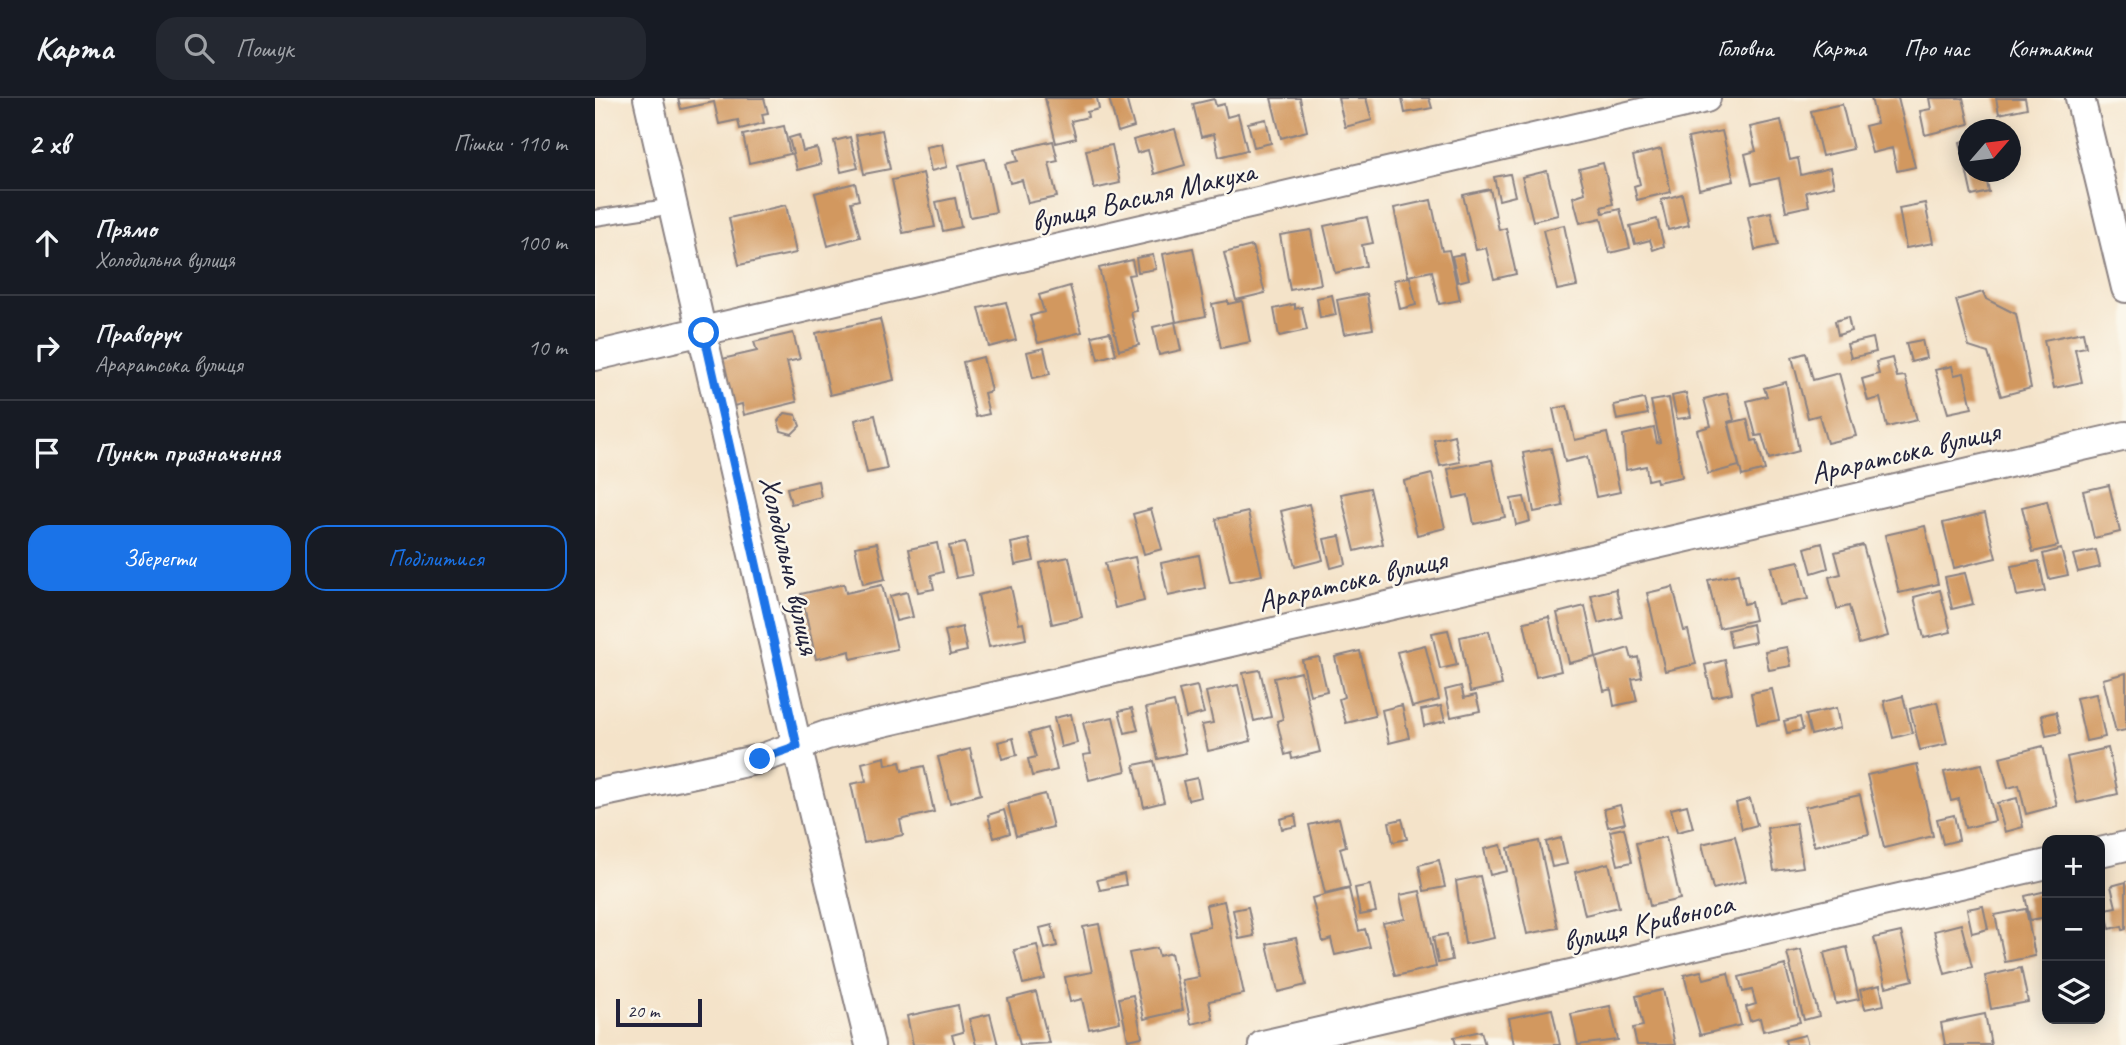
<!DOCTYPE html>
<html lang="uk">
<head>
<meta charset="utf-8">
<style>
  :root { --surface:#171b24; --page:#242831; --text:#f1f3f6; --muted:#9ea1a6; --line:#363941; --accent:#1a73e8 }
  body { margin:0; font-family:Caveat,sans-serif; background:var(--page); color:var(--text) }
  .controls { position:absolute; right:21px; bottom:21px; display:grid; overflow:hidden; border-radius:14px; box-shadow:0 4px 18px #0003 }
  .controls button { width:63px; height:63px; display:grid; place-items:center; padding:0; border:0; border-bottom:2px solid var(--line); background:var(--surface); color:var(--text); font:35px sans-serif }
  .compass { position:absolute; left:1363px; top:21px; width:63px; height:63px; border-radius:50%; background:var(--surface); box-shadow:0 4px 18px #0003; rotate:62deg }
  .scale { position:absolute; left:21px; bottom:18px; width:86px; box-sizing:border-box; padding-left:7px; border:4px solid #22223b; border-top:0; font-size:19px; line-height:24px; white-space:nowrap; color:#22223b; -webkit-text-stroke:5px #fbf7ec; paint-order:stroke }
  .stop { position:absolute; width:21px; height:21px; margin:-16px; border:5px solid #1a73e8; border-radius:50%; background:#fff }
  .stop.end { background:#1a73e8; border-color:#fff; box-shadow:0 2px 7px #0008 }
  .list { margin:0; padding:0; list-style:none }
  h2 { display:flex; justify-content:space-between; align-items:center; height:91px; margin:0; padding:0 28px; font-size:30px }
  h2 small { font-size:23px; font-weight:400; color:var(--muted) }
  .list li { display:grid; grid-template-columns:46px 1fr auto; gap:21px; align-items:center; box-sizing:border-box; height:105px; padding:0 28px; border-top:2px solid var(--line) }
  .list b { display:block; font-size:26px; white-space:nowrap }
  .list p { margin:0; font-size:23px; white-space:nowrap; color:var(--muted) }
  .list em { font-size:23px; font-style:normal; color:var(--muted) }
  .actions { display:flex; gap:14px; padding:21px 28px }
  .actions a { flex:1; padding:16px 0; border:2px solid var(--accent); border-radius:21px; text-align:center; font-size:24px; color:var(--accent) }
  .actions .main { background:var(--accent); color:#fff }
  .icon { flex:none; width:38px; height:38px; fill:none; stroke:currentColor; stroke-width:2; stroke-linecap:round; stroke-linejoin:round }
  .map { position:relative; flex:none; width:1531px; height:947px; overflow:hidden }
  header { display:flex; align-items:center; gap:42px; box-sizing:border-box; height:98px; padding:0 35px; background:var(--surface); border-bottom:2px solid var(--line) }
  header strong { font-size:33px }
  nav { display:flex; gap:38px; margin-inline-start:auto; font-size:24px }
  .search { width:490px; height:63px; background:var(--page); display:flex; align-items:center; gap:18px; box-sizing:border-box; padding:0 24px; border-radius:21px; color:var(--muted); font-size:26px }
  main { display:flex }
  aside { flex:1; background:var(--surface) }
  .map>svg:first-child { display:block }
</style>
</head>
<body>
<header>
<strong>Карта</strong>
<div class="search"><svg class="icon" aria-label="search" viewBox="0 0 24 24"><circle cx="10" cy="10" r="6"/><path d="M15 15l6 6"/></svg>Пошук</div>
<nav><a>Головна</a><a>Карта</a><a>Про нас</a><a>Контакти</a></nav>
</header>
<main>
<aside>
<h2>2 хв<small>Пішки · 110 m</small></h2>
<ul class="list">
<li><svg class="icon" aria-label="ahead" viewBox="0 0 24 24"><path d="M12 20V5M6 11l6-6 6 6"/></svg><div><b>Прямо</b><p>Холодильна вулиця</p></div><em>100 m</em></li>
<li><svg class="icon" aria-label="right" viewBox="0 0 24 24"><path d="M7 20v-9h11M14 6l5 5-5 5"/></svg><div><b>Праворуч</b><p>Араратська вулиця</p></div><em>10 m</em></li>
<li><svg class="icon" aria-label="arrive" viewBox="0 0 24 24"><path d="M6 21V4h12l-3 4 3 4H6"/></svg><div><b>Пункт призначення</b></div></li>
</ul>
<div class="actions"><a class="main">Зберегти</a><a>Поділитися</a></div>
</aside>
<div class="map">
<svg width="1531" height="947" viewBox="0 0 1531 947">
  <rect width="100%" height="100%" fill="#fbf7ec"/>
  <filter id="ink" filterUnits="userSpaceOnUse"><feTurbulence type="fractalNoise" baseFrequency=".0143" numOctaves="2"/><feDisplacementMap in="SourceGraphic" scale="14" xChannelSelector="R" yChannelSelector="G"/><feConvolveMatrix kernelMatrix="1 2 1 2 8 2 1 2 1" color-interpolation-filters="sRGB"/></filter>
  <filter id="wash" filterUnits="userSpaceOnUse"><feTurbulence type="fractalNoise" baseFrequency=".00686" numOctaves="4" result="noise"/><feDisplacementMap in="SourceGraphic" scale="28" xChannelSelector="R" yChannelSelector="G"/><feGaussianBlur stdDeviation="1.57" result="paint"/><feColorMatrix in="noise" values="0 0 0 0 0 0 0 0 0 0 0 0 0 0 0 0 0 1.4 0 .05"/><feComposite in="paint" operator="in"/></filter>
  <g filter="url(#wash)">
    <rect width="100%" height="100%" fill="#f4e3c9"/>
    <g id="blocks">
      <path fill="#d2985f" d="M83,0H169L173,15L167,16L169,25L145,31L143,22L124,26L119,4L86,11Z
        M450,0H502L504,11L492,14L493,19L476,23L481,40L461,45Z
        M514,0H531L539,29L523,34Z
        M676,0H705L712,33L686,40Z
        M743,0H771L777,22L750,29Z
        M807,0H834L837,10L810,15Z
        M1276,0H1303L1320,69L1302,73L1297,50L1277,55L1270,28L1282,25Z
        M1334,0H1368L1374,26L1330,37L1325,13L1336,11Z
        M1401,0H1430L1432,10L1404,16Z
        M619,1L621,8L629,6L632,19L643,16L652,52L624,59L619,36L606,39L598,6Z
        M1247,6L1258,51L1227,58L1216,13Z
        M671,21L676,45L659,49L653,25Z
        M1186,22L1195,62L1203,60L1206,77L1235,70L1239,88L1211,94L1214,108L1191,113L1184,80L1157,86L1150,56L1161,53L1155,29Z
        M189,28L195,56L154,65L148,37Z
        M580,31L590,67L559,76L553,52L542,55L538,42Z
        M287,32L295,71L269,76L261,37Z
        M1127,33L1139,83L1104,91L1093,40Z
        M204,37L208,53L222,50L226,66L202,72L194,40Z
        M255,39L263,70L246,74L239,43Z
        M1374,42V74H1390L1394,94L1377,98L1365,44Z
        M458,43L463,63L454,65L462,99L433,105L427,82L415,85L410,66L423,63L420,52Z
        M347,46L352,69L336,73L331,49Z
        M517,47L525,85L499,91L491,52Z
        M1066,51L1076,94L1042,102L1039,88L1045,86L1038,58Z
        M390,61L401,114L375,119L364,67Z
        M1008,65L1018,106L1006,109L1008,115L1025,111L1035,150L1015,155L1006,120L985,125L978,99L990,95L984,71Z
        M952,73L963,117L938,123L927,79Z
        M328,75L340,129L308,135L297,82Z
        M915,76L920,98L904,102L899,79Z
        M260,85L264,102L256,104L265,139L233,148L220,95Z
        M895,91L904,132L911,130L921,176L899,181L891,150L881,152L868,97Z
        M1087,96L1094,127L1073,132L1066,102Z
        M360,100L366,129L348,133L341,104Z
        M836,102L847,153L854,152L865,202L844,206L837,173L813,178L799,110Z
        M1330,105L1338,145L1311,150L1304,110Z
        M191,107L201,155L144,167L134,120Z
        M1176,114L1183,147L1160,152L1153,119Z
        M772,119L778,145L767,147L771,168L740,175L729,128Z
        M1062,121L1069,148L1058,152L1055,142L1040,146L1035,128Z
        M969,127L982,188L962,192L948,132Z
        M716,132L726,186L695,192L685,137Z
        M657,148L670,195L641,202L629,155Z
        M598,150L611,218L581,224L568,156Z
        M868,156L874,181L863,184L857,158Z
        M558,157L561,171L543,174L541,160Z
        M537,162L540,176L533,177L542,213L536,214L544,247L524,252L504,170Z
        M815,179L821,207L805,211L799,182Z
        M475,188L487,234L443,245L435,218L449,214L444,197Z
        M1388,194L1391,201L1421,216L1436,290L1406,298L1393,255L1374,249L1361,202Z
        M772,196L778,231L749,236L742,202Z
        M737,197L741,217L725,220L722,200Z
        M633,203V206L647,203L655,244L626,250L617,206Z
        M411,204L421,242L394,249L384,210Z
        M700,206V211L707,209L712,232L684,238L679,211Z
        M1253,219L1256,233L1243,237L1240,223Z
        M285,221L299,282L235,297L221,235Z
        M580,224L586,252L564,257L558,229Z
        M515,234L521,256L503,261L497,238Z
        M1488,234L1491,249L1480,251L1487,284L1459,290L1449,242Z
        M198,235L205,261L192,264L202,304L149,317L147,306L134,309L123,262L162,253L159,244Z
        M1278,240L1281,254L1256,260L1252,246Z
        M1327,242L1331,260L1316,264L1311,245Z
        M449,250L455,276L438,280L432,254Z
        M1211,255L1218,282L1244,275L1261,338L1232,345L1224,317L1213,320L1197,259Z
        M388,259L396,293L389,295L394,316L381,319L368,264Z
        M1297,260L1302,279L1310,278L1322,322L1292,329L1285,300L1273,303L1267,281L1284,276L1281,264Z
        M1357,268L1359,277L1369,275L1377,310L1353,315L1340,272Z
        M1191,284L1204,353L1174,361L1167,337L1161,338L1152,303L1172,298L1169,290Z
        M1091,295L1096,319L1082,321L1077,298Z
        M1132,295L1139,322L1133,324L1144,368L1113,376L1102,332L1116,328L1109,301Z
        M1074,300L1087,379L1062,384L1061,380L1053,382L1051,368L1031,372L1028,337L1059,330L1062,345L1065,344L1056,303Z
        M1049,301L1053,316L1022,322L1019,307Z
        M972,308L980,342L1012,335L1025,394L1001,399L992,359L970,364L958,311Z
        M190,315L201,317L205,328L197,336L186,333L183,323Z
        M280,317L292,371L272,375L260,322Z
        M1152,321L1157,343L1162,342L1170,372L1147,378L1134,325Z
        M859,337L865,364L845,368L839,342Z
        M956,350L968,408L939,414L928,355Z
        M897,362L910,419L879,426L873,397L859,400L853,371Z
        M837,376L850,430L822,437L809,383Z
        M223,383L226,399L196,406L192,390Z
        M1514,387L1525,434L1499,440L1488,393Z
        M775,390L788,446L760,453L746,396Z
        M929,399L935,423L921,427L916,401Z
        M1452,403L1463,448L1438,454L1427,409Z
        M714,406L728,462L700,469L686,413Z
        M556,411L567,451L549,456L538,416Z
        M653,414L667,477L635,484L621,421Z
        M1390,415L1401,460L1359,470L1348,425Z
        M1330,428L1343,486L1304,495L1290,437Z
        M745,438L751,466L736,470L729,441Z
        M434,441L439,463L420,467L416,445Z
        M282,445L290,481L268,486L260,449Z
        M342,445L348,474L336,477L339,491L323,494L314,451Z
        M370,445L377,477L361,480L354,448Z
        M1227,445L1233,470L1217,475L1210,450Z
        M1268,447L1293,538L1264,546L1254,508L1242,511L1234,479L1246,476L1240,454Z
        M1466,451L1473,477L1454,481L1448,456Z
        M1501,452L1505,469L1483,474L1478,457Z
        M604,457L610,490L573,498L566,465Z
        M474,459L487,519L457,526L445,465Z
        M540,459L549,503L520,510L510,465Z
        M1204,463L1213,501L1184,507L1176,469Z
        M1444,463L1450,493L1422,498L1416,468Z
        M1370,475L1378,506L1357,511L1350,479Z
        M1143,476L1149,506L1156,504L1160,522L1124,530L1113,482Z
        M249,486L251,495L287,487L302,551L256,561L255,553L221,561L206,496Z
        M416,489L424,526L428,525L431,541L394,549L383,497Z
        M1078,489L1089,533L1093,532L1101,566L1070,573L1052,495Z
        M1021,491L1027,519L1003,525L996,497Z
        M1345,492L1356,534L1329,540L1319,499Z
        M312,494L318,519L301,523L295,498Z
        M990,508L1001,559L974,565L962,515Z
        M954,519L966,573L941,579L929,524Z
        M1157,526L1160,544L1136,549L1133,532Z
        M367,529L372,553L355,557L350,533Z
        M853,532L862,567L845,571L837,535Z
        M894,533L907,587L875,594L865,539Z
        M830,547L844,602L817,609L802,554Z
        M1192,549L1196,568L1174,572L1170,553Z
        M1034,550L1037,561L1043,559L1047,579L1037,581L1042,603L1019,608L1016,591L1009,593L1001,560Z
        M765,553L780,618L751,625L744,601L749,599L740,559Z
        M724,559L732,593L715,597L707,562Z
        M1130,562L1137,595L1117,599L1110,567Z
        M665,572L676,619L659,623L648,575Z
        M706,574L725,654L697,661L696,655L690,657L682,623L688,621L679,580Z
        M1531,575V632L1521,634L1508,581Z
        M643,587L656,643L613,653L607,627L618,625L611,594Z
        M602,588L609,615L591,620L584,592Z
        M866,588L869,600L881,597L885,613L856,619L850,592Z
        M1177,591L1184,622L1162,626L1156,595Z
        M1501,596L1510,639L1491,643L1481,600Z
        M1308,598L1317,635L1298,640L1289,603Z
        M579,604L591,655L563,661L551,610Z
        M1342,604L1352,646L1325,652L1315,611Z
        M807,607L814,640L794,645L787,612Z
        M846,608L850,623L829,628L826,612Z
        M537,610L543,632L530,635L524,613Z
        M1241,610L1245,630L1216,637L1211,617Z
        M1461,614L1466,635L1451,638L1447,617Z
        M476,616L482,645L466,649L459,620Z
        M518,619L531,673L494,682L488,657L496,656L488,625Z
        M1205,619L1208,632L1192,635L1189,623Z
        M452,630L462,672L437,678L433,661L441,659L434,635Z
        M418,640L422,657L407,661L403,644Z
        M1448,648L1462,708L1431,716L1424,687L1413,690L1405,659Z
        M1513,650L1523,696L1482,705L1472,659Z
        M375,651L386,696L355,705L343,659Z
        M290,659L291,667L305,664L307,673L329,668L339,714L305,722L308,737L269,745L256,686L271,683L267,665Z
        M559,663L569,704L549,709L539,667Z
        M1322,666L1338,738L1289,750L1272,677Z
        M1387,666L1400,723L1370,730L1364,701L1356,703L1349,674Z
        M602,680L606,699L593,702L588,683Z
        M450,696L458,729L421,738L413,706Z
        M1265,697L1274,736L1219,748L1210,709Z
        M1422,700L1428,729L1410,734L1402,705Z
        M1155,701L1162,727L1147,731L1141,705Z
        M1025,707L1030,725L1013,729L1009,711Z
        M1092,707L1098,730L1082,734L1076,711Z
        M409,712L415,735L399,740L393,717Z
        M700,717L702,728L687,731L685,721Z
        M1359,717L1364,742L1348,746L1342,721Z
        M744,720L751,748L745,750L755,789L730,795L714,727Z
        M807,721L812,741L798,744L794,724Z
        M1201,725L1208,769L1179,773L1172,730Z
        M1029,730L1037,764L1023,767L1015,733Z
        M1140,738L1151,783L1118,791L1107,746Z
        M1071,739L1085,801L1055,808L1041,745Z
        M966,740L972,766L957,769L951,744Z
        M944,743L963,830L932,836L913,750Z
        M906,747L912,773L895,777L889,751Z
        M844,762L850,789L829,793L824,767Z
        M1014,765L1024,809L990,817L980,774Z
        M529,776L531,787L505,792L502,782Z
        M885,778L899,840L870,846L861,783Z
        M1531,784V831L1528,832L1527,828L1515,831L1510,811L1521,809L1516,788Z
        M775,787L781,814L765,817L760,790Z
        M754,791L764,833L770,831L775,849L740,857L736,841L728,844L717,800Z
        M825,793L841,869L800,878L788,825L810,821L805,797Z
        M1451,793L1452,819L1435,822L1430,798Z
        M629,803L649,896L614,903L618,921L596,926L587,882L604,879L594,833L615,829L611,807Z
        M1388,808L1393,831L1377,835L1372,811Z
        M653,809L659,838L644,841L638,812Z
        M1431,811L1440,858L1410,864L1400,817Z
        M504,826L525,924L494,931L487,901L475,904L470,879L497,874L488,829Z
        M1366,826L1377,869L1350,876L1339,833Z
        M457,827L462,848L450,851L445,830Z
        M1306,834L1318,882L1291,889L1279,840Z
        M852,836L857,862L843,865L838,839Z
        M701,840L711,887L683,894L672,846Z
        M442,847L450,881L428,886L419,852Z
        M1252,849L1264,901L1241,906L1229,855Z
        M562,850L564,858L576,855L588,912L549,921L534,855Z
        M1206,852L1224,918L1209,922L1192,855Z
        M1190,867L1205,924L1168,933L1165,920L1155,923L1151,909L1161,906L1157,892L1148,894L1144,879Z
        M1426,870L1433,904L1396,911L1390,878Z
        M1106,873L1109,881L1133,875L1146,927L1105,937L1089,877Z
        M1285,887L1289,907L1270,911L1265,892Z
        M1068,892L1080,947H1042L1038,930L1048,928L1041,898Z
        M441,894L454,945L425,947L413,901Z
        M538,897L547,939L533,942L524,900Z
        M363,907L368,934L357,937L360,947H318L312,918Z
        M1015,908L1023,942L983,947L976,916Z
        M957,911L965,947H919L914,920Z
        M395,916L403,947H381L374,921Z
        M1390,916L1396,947H1350L1346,925Z
        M886,933L890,947H861L859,939Z
        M1210,937L1213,947H1191L1190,942Z"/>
    </g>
  </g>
  <g filter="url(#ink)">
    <use href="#blocks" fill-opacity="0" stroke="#8b8282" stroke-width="2"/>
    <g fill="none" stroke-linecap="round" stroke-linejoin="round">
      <g stroke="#8b8282" stroke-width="18">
        <path id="lane" d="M0,120L79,108"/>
      </g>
      <g stroke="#8b8282" stroke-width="32">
        <path id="street" d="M53,0L202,648L275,947
          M1485,0L1531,190
          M0,258L1111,0
          M0,696L165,661L232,637L1531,338
          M1505,754L1531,748
          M668,947L1452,766"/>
      </g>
      <use href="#lane" stroke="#fff" stroke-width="14"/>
      <use href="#street" stroke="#fff" stroke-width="28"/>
    </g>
  </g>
  <g fill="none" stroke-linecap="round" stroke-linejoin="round" filter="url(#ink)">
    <path stroke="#1a73e8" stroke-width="9" d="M109,235L202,648L165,661"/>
  </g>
  <g text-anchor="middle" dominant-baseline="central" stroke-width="5" stroke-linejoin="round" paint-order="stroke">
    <g font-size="30" fill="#22223b" stroke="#fbf7ec">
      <text transform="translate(548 98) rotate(-13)">вулиця Василя Макуха</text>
      <text transform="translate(1310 354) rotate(-13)">Араратська вулиця</text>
      <text transform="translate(195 467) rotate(77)">Холодильна вулиця</text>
      <text transform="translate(757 482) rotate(-13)">Араратська вулиця</text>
      <text transform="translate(1053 824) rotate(-13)">вулиця Кривоноса</text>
    </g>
  </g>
</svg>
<div class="controls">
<button>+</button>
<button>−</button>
<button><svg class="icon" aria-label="layers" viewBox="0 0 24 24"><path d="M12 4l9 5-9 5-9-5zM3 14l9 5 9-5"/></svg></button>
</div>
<svg class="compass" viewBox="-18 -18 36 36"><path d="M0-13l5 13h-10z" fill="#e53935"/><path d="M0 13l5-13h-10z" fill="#9ea1a6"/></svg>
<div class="scale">20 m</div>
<div class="stop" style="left:109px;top:235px"></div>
<div class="stop end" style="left:165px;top:661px"></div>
</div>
</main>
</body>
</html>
